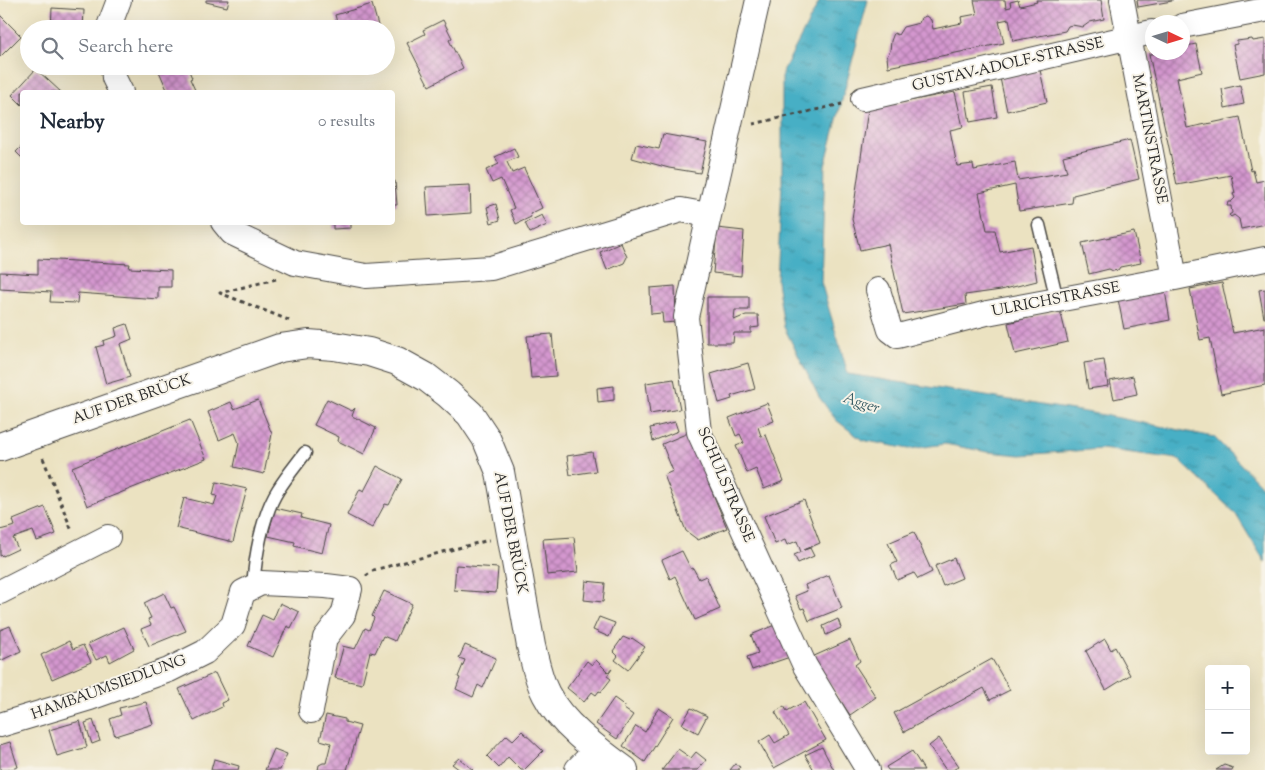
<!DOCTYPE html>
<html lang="en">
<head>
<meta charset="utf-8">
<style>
  :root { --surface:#fff; --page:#f6f6f7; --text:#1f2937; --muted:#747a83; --line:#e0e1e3 }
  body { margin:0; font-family:"Sorts Mill Goudy",serif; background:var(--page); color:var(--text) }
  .controls { position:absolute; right:15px; bottom:15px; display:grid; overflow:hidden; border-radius:5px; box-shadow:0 5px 20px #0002 }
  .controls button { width:45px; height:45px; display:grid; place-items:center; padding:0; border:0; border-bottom:1px solid var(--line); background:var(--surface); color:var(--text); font:25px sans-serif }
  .compass { position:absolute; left:1145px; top:15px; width:45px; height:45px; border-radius:50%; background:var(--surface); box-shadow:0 5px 20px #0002; rotate:94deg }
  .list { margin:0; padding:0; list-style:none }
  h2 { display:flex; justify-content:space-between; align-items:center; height:65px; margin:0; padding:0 20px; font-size:21px }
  h2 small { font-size:16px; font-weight:400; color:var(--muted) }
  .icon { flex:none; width:28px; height:28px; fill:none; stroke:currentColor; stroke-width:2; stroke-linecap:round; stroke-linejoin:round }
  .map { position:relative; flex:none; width:1265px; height:770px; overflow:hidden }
  .search { position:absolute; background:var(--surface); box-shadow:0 5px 20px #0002; left:20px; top:20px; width:375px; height:55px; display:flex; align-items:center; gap:12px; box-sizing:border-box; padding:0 18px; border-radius:28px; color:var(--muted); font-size:19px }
  .panel { position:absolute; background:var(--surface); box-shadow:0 5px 20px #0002; left:20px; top:90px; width:375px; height:135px; border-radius:5px }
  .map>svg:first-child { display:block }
</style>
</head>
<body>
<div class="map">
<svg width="1265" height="770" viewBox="0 0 1265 770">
  <defs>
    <pattern id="water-ripples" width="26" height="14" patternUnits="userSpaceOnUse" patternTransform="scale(1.25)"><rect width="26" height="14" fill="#46afc5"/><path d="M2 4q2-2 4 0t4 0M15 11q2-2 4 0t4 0" fill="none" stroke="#3b8fa0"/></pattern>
    <pattern id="building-cross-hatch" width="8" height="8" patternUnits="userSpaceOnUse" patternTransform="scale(1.25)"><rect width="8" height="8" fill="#d497cf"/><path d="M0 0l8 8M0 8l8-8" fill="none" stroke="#ac7ba8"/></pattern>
  </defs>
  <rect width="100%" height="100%" fill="#f7f3e8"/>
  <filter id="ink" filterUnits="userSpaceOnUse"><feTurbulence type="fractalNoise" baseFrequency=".02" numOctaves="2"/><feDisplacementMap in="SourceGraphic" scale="10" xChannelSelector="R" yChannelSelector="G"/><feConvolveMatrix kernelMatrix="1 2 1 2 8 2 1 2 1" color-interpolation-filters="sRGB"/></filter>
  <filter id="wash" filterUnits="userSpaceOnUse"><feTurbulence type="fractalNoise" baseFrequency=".0096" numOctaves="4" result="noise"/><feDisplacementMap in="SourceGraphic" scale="20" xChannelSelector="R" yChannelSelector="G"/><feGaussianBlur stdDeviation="1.12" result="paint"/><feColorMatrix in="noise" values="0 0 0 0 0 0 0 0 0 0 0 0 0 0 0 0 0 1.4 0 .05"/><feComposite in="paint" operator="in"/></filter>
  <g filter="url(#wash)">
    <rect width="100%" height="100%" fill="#ebe2c1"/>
    <path fill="url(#water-ripples)" stroke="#386d78" d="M820,0H868L825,166L821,282L848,374L1104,415L1214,437L1265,489V562L1235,513L1178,459L1102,449L1021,455L988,452L945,444L909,449L862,440L836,420L819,397L784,327L777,281L782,184V73Z"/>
    <g id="blocks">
      <path fill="url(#building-cross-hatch)" d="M206,0H229L227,7L206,2Z
        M974,0H1005L1006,8L1011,7L1010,2L1018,0L1020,6L1037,2L1036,0H1101L1104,19L1090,22L1083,27L1072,25L1068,26L1065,31L1013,41L1009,19L999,21L1004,43L888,67L887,56L890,51L891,41L894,33L898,35L903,27L919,23L921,18L926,16L931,20L933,29L962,23L961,17L977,14Z
        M1137,0H1172V1L1138,7Z
        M372,4L379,29H339L335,15Z
        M52,8L84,10L83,29H51Z
        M0,15L21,36L0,57Z
        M443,20L452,38L449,40L463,68L429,86L407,43L425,34L423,30Z
        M1252,39L1253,41L1265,39V73L1240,78L1233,45L1237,44V41Z
        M1196,44L1202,72L1177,78L1187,128L1240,117L1251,171L1253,170L1256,182L1265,180V224L1241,229L1239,219L1234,215L1231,217L1229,215L1232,213L1231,206H1227L1228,202H1231L1235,198L1233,194L1235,193L1231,175L1177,185L1149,54L1182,52V47Z
        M165,66H187L192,78L190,79L195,90L188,92H168L158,69Z
        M36,69L61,92H22V105L12,95Z
        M1040,70L1047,102L1007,111L1000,78Z
        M1240,85L1244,104L1225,108L1222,89Z
        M992,87L997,117L970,122L965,92Z
        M955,92L963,127L950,130L957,166L973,164L974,170L1015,162L1018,180L1067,172L1063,156L1130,140L1139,179L1073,195L1072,203L1019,211L1015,185L979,193L987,230H995L1000,252L1031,246L1037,281L1001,290L965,295L966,304L903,314L888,244L860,250L852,219L868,109Z
        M663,134L707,142L700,173L669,168L632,158L636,144L659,149Z
        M22,146V158L16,152Z
        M514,148L518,157L507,162L512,173L524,168L542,208L530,214L531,217L516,224L510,210L514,208L501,179L492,183L486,170L499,164L495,157Z
        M392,181H395L397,205H392Z
        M470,185L471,213L428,216L426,187Z
        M496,204L500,220L491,223L487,207Z
        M542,215L547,225L530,233L525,223Z
        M333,222H351V228L333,229Z
        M717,228L744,231L741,276L713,273Z
        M1134,232L1141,263L1120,267L1118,270L1113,271L1109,269L1089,274L1082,243Z
        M621,243L627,257L624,263L607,270L600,252Z
        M38,259L130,264L129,268L171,270V287H158V299L78,293L77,303L50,302L51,292L0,289V272L38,274Z
        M1222,283L1233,333L1265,327V385L1221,394L1210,338L1200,340L1190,289Z
        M1164,285L1170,320L1124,329L1117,294Z
        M675,286L676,322L663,323L662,313L651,314L650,288Z
        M1265,289V318H1264L1259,290Z
        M707,297H749V310H735L734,320L746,315H758L759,327L751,328V333H734L733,343H707Z
        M1060,310L1068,342L1015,354L1008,323Z
        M127,324L132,339L120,344L130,377L106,384L96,347L104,345L103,341L117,336L115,328Z
        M552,334L556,376L531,378L527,336Z
        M1104,360L1108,386L1088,389L1084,363Z
        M748,363L755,389L731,396L732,399L719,403L711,374Z
        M1133,376L1137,394L1114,399L1110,381Z
        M674,379L680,409L650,414L646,383Z
        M614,386V400L598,402L597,388Z
        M327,399L352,411L355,408L352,416L376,428L364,454L338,441L339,437L314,425Z
        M258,400L272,434L264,474L234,467L239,443L235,433L219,440L208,412L231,402L234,409Z
        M767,403L774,421L758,427L761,436L766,435L784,481L764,489L756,469L747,473L736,446L744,443L740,434L736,436L729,418Z
        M190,420L206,459L87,506L72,467Z
        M675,422L678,431L653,441L650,428Z
        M688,433L727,528L698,540L686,531L664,475L673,471L662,444Z
        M592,452L596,471L570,475L567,456Z
        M377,466L402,479L389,505L385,504L372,528L347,515L360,489L364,491Z
        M216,482L247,489L233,542L176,528L184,498L214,505L217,496L213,495Z
        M804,500L820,543L804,550L810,548L814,556L798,563L794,555L801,552L797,541L787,545L785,540L775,544L764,516Z
        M45,507L56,534L37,541L33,531L13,538L18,549L3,556V555L0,556V530L15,526L13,520Z
        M275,508L302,514L301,518L329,525L322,553L294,546L295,542L268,536Z
        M914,532L932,572L918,579L914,573L897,580L891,565L897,562L888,543Z
        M574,537L578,572L547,575L543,539Z
        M682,551L691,569L693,568L699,579L706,576L720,609L695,620L675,576L670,579L662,560Z
        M954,558L962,578L943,586L935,566Z
        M456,565L498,568L496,593L454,590Z
        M829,575L842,608L809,621L804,608L801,609L795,596L807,591L805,585Z
        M586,581L605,583L603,602L584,600Z
        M384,591L412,604L395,641L383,636L375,653L370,652L362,684L335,678L343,648L342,646L355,649L365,628L369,630L374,618L372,616Z
        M164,593L171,608L174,607L186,631L149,646L141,629L151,625L148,619L151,618L144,603Z
        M280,603L299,612L291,628L287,626L273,657L248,646L262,615L273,620Z
        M599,617L615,623L609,637L593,630Z
        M838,619L841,628L826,635L823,626Z
        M777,624L790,657L752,670L747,657L758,653L751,635Z
        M10,626L21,651L0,661V630Z
        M124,627L134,649L110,662L107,655L96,660L88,644Z
        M623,637L630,640L632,638L645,647L628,670L615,660L618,656L613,651Z
        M1105,639L1111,650L1115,647L1130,675L1106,690L1086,651Z
        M850,640L860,661L855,665L876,697L850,715L812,657Z
        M69,641L73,649L83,645L91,662L52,679L41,655Z
        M465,645L496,658L483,688L478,685L473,697L456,689L460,678L458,677L465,660L459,658Z
        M992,659L1010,690L990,700L984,688L904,732L894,713Z
        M596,660L608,672L612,669L607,676L611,679L601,692L599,691L596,695L592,692L584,702L567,688L587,661L592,665Z
        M215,673L228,700L221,703L222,707L194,721L179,689Z
        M614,698L625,706L624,709L633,715L617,739L596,724Z
        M146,702L153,724L115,736L110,719L121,715L119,708Z
        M804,702L826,740L774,768L759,742L770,735L775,743L789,735L775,712L784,706L787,711Z
        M659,708L673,717L645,762L623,746L636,726L645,732L654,717L653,716Z
        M691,708L707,716L698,733L682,724Z
        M326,715L345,719V722L360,726L347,770H318L319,765L323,763H326L331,743L320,740Z
        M93,720L100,741L92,744L85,723Z
        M80,721L87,747L57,756L49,730Z
        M522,731L543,751L524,770H521L508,757L499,768L487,756L507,735L513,740Z
        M939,738L959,766L953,770H946L929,746Z
        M10,742L18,767L8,770H0V745Z
        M822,747L826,755L834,770H814L805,755Z
        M274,749L287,754L280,770H265Z
        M678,749L691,758L696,752L706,760L698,770H662Z
        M912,751L924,770H888L886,767Z
        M459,758L473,770H460L452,764Z
        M214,759L239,766L238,770H211Z
        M735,764L740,767L738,770H730Z
        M1224,765L1233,768L1232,770H1216Z"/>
    </g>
  </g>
  <g filter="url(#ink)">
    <use href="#blocks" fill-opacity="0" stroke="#484642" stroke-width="1"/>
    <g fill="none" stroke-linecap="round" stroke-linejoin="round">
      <g stroke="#484642" stroke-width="15">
        <path id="service" d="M1039,225L1057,300
          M253,587C255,558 262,515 278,490C286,477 296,465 305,453"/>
      </g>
      <g stroke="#484642" stroke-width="26">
        <path id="minor" d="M758,0L686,317L699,432L805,666L868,770
          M1122,0L1175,278
          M1182,26L1265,10
          M108,29L119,0
          M113,66L114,78L121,92
          M863,99L1152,32
          M223,222L232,233L295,263L366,276L491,268L681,210L708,215
          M878,290L890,330L898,336L987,313L1175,278L1265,259
          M0,592L108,537
          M0,725L90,698L169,670L205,652L233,625L243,592L261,583L326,586L350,589L343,615L325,638L311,711"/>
      </g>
      <g stroke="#484642" stroke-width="30">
        <path id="tertiary" d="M579,770L598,751"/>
      </g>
      <g stroke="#484642" stroke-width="30">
        <path id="secondary" d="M0,447L280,348L308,344L334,346L369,352L397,361L426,377L448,394L470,414L486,438L500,472L531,646C535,662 538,679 546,694C561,724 597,750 624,770"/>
      </g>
      <path stroke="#484642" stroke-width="3" stroke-dasharray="4 4" stroke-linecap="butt" d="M753,124L842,104
        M276,279L220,293L291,321
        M43,458L72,531
        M366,576L374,570L489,540"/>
      <use href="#service" stroke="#fff" stroke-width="12"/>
      <use href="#minor" stroke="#fff" stroke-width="24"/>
      <use href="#tertiary" stroke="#fff" stroke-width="28"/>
      <use href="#secondary" stroke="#fff" stroke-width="28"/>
    </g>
  </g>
  <g text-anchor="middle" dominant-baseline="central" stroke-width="4" stroke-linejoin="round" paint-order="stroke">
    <g font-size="15" fill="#2b2b2b" stroke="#f7f3e8">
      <text transform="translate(1008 65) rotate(-13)">GUSTAV-ADOLF-STRASSE</text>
      <text transform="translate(1149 139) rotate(79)">MARTINSTRASSE</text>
      <text transform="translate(1056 300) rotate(-11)">ULRICHSTRASSE</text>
      <text transform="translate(132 400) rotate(-19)">AUF DER BRÜCK</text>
      <text transform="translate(725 485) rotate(67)">SCHULSTRASSE</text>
      <text transform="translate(510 533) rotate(79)">AUF DER BRÜCK</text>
      <text transform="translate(109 688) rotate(-20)">HAMBAUMSIEDLUNG</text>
    </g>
    <g font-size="16" font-style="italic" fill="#345961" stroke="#f7f3e8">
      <text transform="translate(861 404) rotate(18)">Agger</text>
    </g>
  </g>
</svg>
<div class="controls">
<button>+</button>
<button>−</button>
</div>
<svg class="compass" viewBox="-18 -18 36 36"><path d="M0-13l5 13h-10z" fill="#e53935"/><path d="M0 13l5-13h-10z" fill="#747a83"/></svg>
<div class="search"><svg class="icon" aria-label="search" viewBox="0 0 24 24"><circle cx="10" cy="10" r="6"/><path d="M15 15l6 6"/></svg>Search here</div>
<section class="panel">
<h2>Nearby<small>0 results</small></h2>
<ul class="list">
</ul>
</section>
</div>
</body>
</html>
